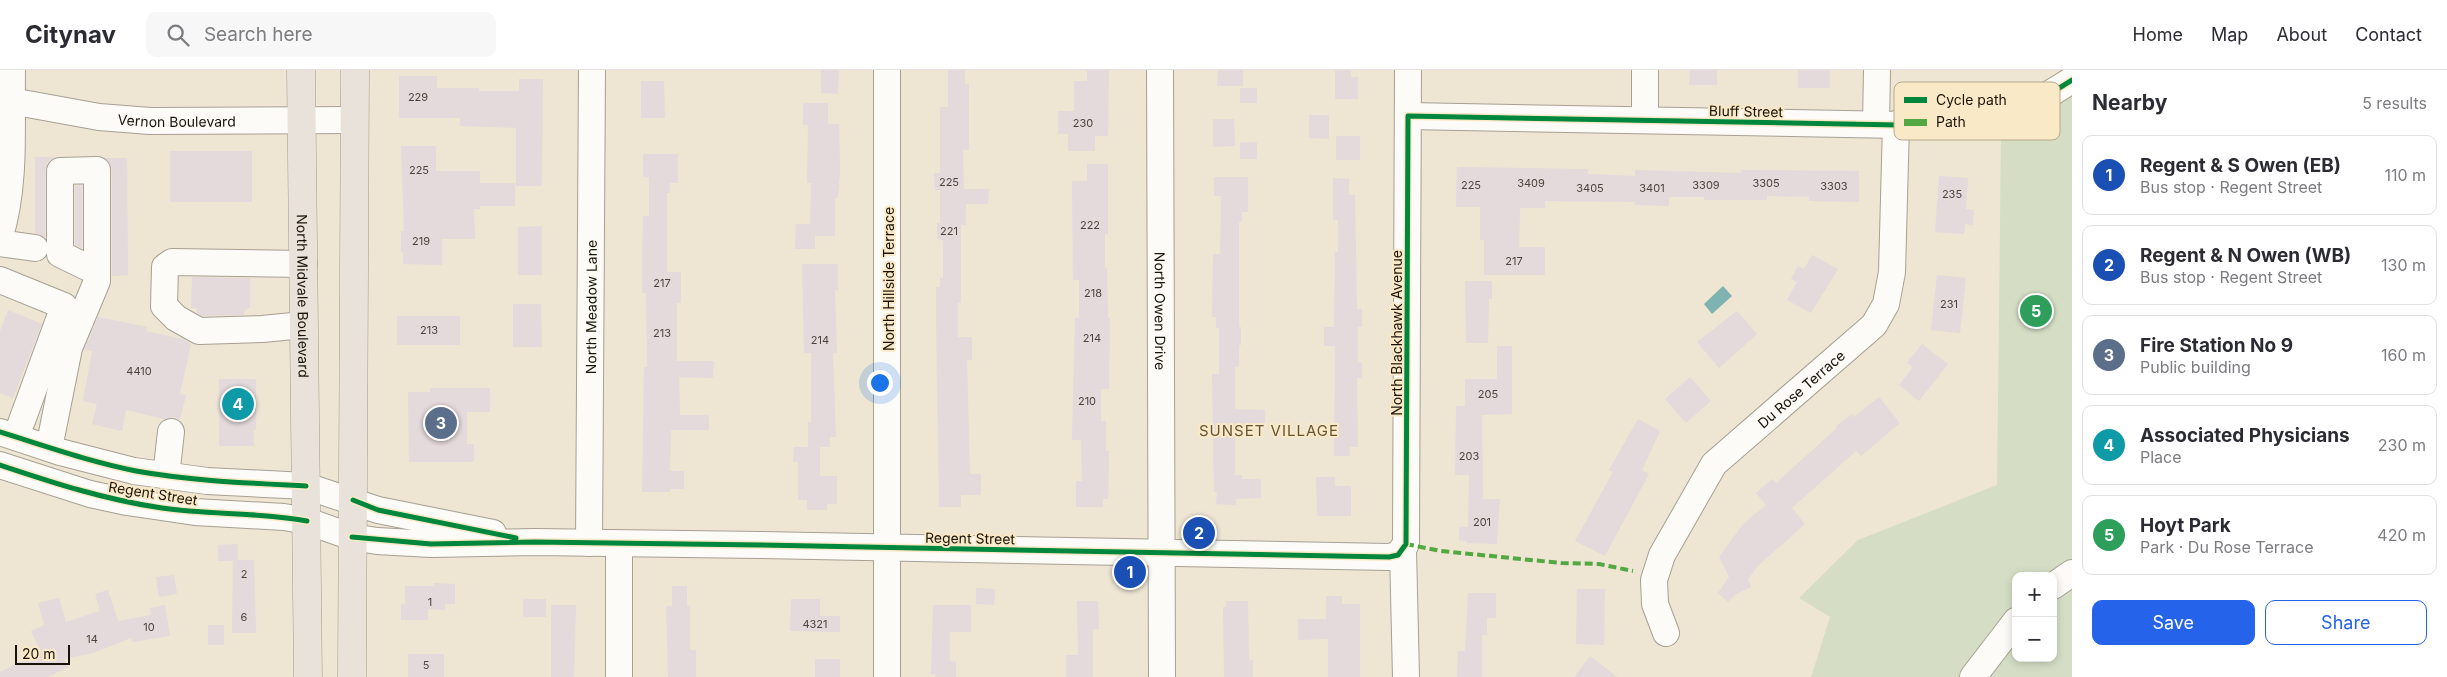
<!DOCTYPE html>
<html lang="en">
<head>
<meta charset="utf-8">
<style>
  :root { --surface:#fff; --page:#f7f7f7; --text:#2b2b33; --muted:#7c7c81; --line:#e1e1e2; --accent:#2563eb }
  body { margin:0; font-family:Inter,sans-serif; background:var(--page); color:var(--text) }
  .controls { position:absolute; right:15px; bottom:15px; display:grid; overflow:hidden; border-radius:10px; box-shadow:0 2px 8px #0003 }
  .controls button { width:45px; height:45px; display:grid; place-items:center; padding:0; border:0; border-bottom:1px solid var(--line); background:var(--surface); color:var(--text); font:25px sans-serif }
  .scale { position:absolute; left:15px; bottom:12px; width:55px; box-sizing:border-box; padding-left:5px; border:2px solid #191307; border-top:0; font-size:14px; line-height:18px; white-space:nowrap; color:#191307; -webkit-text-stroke:4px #fae9c7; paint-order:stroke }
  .you { position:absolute; left:879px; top:312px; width:18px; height:18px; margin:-12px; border:4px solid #fff; border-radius:50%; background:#1a73e8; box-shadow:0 0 0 8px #1a73e833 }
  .badge { display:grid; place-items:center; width:32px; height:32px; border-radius:50%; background:var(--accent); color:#fff; font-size:16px; font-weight:700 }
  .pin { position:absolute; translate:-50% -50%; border:2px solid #fff; box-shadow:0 1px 5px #0006 }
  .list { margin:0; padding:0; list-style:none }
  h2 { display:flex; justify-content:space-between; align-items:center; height:65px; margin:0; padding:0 20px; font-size:21px }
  h2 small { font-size:16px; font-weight:400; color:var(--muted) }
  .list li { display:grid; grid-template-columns:32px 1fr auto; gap:15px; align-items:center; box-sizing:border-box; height:80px; margin:0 10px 10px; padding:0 10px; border:1px solid var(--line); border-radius:10px }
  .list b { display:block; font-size:19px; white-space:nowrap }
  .list p { margin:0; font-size:16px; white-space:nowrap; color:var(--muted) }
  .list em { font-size:16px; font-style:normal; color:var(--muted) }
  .actions { display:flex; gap:10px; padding:15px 20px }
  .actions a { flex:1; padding:11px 0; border:1px solid var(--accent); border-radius:10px; text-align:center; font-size:18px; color:var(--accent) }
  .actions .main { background:var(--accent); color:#fff }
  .icon { flex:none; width:28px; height:28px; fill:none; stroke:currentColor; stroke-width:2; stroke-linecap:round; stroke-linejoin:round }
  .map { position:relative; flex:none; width:2072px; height:607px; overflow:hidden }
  header { display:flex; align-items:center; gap:30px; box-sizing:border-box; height:70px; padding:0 25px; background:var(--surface); border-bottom:1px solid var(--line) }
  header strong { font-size:24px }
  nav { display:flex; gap:28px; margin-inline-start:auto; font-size:18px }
  .search { width:350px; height:45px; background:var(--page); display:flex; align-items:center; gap:12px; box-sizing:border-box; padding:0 18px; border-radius:10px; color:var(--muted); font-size:19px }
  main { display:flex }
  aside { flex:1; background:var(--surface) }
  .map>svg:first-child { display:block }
</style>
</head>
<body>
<header>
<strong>Citynav</strong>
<div class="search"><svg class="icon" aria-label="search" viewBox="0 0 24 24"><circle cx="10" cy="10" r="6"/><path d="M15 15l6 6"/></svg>Search here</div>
<nav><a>Home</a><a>Map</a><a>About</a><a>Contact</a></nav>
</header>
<main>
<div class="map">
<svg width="2072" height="607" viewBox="0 0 2072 607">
  <rect width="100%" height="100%" fill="#eee5d3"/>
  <path fill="#d5dec5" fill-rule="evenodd" d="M2072,22V607H1811L1830,547L1799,528L1858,470L1997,415L2001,67ZM2016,506H2053V588H2016Z"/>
  <path fill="#7eb3b1" d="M1723,216L1732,226L1712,244L1704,234Z"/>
  <path fill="#e4d9db" d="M821,0H839L838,24L821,23Z
    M948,0H965V14H969V80H963L964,119H989L988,134H966V155H961V233H958V267H972V290H967L970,404H981V425H961V437H939L936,246V217H940V208H943V171L937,168V153H940V120L935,121L934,103H940V37H948Z
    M1087,0H1109L1108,66H1095V81H1068V64H1058V41H1074V11H1087Z
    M1218,0H1243V16H1217Z
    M1335,0H1351V7H1358V29H1335Z
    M1690,0H1717V15H1689Z
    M1798,0H1830V18H1798Z
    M399,6H437V18H479V21H519V9H543L542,116H516V58L460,56V48H399Z
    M641,11H664L665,48H641Z
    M1240,18H1257V33H1240Z
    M803,33H828V54H839L840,102L838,128H835V166H815V179H795L796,154H810L811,113H807L808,55H803Z
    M1309,45H1329V69L1309,68Z
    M1213,49H1234L1235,76L1213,77Z
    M1336,66H1360V90H1336Z
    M1257,72V89H1240V73Z
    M401,76H436V101H480V113H515V136H480V139H474L475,169H442V195L403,194V182H401V161H404Z
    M170,81H252V132H170Z
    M643,84H678V113H670V123H667V202H681V233H677V291H714L713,308L679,307L680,345H709V360H671L670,401H684V419H670V422H642L644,297H647L646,223H642V187L643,146H649V107H643Z
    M35,87H54L47,93L45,101V167L35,163Z
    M105,88H127L128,205L112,206V100L110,93Z
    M1087,94H1108V164H1105V198H1107L1108,248H1110L1109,319H1101V351H1106V381H1109V395L1108,429H1103V437H1076V411H1082L1081,370H1072L1075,248H1079V210H1073L1072,111H1087Z
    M1457,97L1588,99V104L1635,106V100L1741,103V100L1859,101V132L1809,131V127L1767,126V130H1704V127H1669V136L1635,135V132L1545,131V138H1520L1519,177H1545V205H1484V170H1480V137H1456Z
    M1939,106L1968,108L1966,139L1974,140L1973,155L1965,154L1964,164L1935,162Z
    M1214,107H1248V142H1242V152H1239V257H1241V275H1239V297H1235V339L1265,340V356L1235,355V405H1242V409H1261V428L1236,429V435L1216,434L1217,422H1214L1212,304H1219V258H1216V247H1212L1213,184H1220L1221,126H1214Z
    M1333,108L1349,109V125H1355L1357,239H1362V257H1358V292H1362V308H1357L1358,377H1350V386H1334L1335,276H1324V257H1334L1335,182H1338V150H1333Z
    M82,115V178L75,175V116Z
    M542,156V205H518V157Z
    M1812,185L1838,199L1811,243L1787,230L1797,212L1791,209L1798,196L1804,199Z
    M802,194H838V220H835L837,283H833L836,367H830V377H820V406H837V434H827V440H807V430H798V392H793L794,377H808V352H811V283H804Z
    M1937,205L1966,208L1960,263L1931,260Z
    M192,207L250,208V238L245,239L244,245L203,246L197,243V238H191Z
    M1465,211H1492V229H1489L1488,273H1466Z
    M513,234H541L542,277H513Z
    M8,240L42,254L13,328L0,323V261Z
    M1737,241L1757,264L1719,298L1697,272Z
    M397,246H460V275H397Z
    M98,247L147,257L146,261L183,269L191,274L180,324L186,325L180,350L173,347L164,349L126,340L122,361L92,354L97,334L83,331L92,281L84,280Z
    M1922,274L1948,294L1919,331L1899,315L1913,297L1907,293Z
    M1497,276H1512V344L1482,345L1483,429H1500L1497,474L1466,473V471L1459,470V457H1468L1469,405H1455L1456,336H1465V309H1497Z
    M1690,307L1711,331L1686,353L1665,329Z
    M219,309H256V360H254V376H219Z
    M430,318H490V342H467V374H474V392H409L408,322H430Z
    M1879,327L1900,353L1861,386L1856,381L1792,438L1805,454L1758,496L1748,509L1751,517L1736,524L1728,532L1718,523L1729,507L1719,487L1743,454L1766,435L1756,423L1772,409L1776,413L1837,358L1836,356L1852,344L1854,347Z
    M1638,349L1660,361L1642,400L1649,404L1605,486L1575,471L1613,402L1609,400Z
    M1316,407H1335V416H1351V446H1317Z
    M238,474V490H254L256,563H232L233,491H218V475Z
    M174,505L177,524L159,527L156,507Z
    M434,513L455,514V534H445V540L428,539V550H401V534H405V516H434Z
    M672,516H687V536H690V580H696V607H668L666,536H672Z
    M976,518L995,519L994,535L976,534Z
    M1577,519H1605L1604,575L1576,574Z
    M108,520L118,551L151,545L150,538L165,535L170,566L132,572L131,568L93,583L64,589L68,597L48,607H0V602L41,582L31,561L44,555L38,533L59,528L66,552L100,541L95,524Z
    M1468,523H1496V548H1487V565H1482V607H1457L1458,581H1465Z
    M1326,526H1342V534H1360V607H1328V569L1298,570V549H1326Z
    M523,529H546V547H523Z
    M791,529H820V546H840V562L790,561Z
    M1077,531H1098L1099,559H1093V607H1066V585H1078Z
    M1226,531H1248L1249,590H1253V607H1224L1223,537H1226Z
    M551,535H576L574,607H551Z
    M933,535H971V562H950V591L956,592V607H935V604H931Z
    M208,555H224V575H208Z
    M408,584H444V607H408Z
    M1590,586L1617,607H1574Z
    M815,589H840V607H815Z"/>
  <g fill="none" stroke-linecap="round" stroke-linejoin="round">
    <g stroke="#a7a093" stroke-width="28">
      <g id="minor">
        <path d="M887,0V607"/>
        <path id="s1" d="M1160,0L1162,607"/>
        <path id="s2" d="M0,27L11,31L99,47L150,51L355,50"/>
        <path d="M1408,46L1952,56C2007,51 2026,39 2072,10"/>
        <path d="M1645,50V0"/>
        <path d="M1876,54L1877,0"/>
        <path d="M0,166C16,113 11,55 12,0"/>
        <path d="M0,173L35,178"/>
        <path d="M304,194L172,192L165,197L164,236L176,248L199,261L262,259L304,255"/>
        <path d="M0,210L64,236L16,367"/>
        <path d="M0,362L60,382L134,401L207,411L306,416L378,440L493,463"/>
        <path d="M49,378L69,278L97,211V100L60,101V184L97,202"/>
        <path d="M0,395L90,424L127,432L195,442L284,447L307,451L352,467L377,471L431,474L535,472L760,475L1389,487L1398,485L1406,474L1408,0"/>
        <path d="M166,406L171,362"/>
        <path id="s3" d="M589,473L592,0"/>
        <path d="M619,474V607"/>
        <path d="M1403,480L1406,607"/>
        <path d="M2053,516L2072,503"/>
        <path id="s4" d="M1666,563L1655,534L1654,510L1662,485L1714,394L1874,255L1886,234L1892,202L1896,54"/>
        <path d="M1973,607L2016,551"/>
      </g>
    </g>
    <g stroke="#a79a87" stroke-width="29">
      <g id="major">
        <path id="s5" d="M301,0L308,607"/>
        <path d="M352,607L355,0"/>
      </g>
    </g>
    <use href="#minor" stroke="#fcfbf8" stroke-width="26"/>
    <use href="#major" stroke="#e8e2da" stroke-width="28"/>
    <path stroke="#52a841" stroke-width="4" stroke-dasharray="8 4" stroke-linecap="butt" d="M1406,474L1441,481L1561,493L1599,494L1633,501"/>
    <g stroke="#fae9c7" stroke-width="8">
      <path id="cycleway" d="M0,362C45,376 90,392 136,401C192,411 249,413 306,416
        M0,395C54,413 106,430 162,438C210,445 259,442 307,451
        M353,430L378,440L516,468
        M352,467L431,474L535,472L760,475L1389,487L1398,485L1406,474L1408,46L1952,56C2007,51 2026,39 2072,10"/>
    </g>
    <use href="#cycleway" stroke="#00873e" stroke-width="5"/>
  </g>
  <g text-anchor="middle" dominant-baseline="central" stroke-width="4" stroke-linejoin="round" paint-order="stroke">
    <g font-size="11" fill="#4c443c">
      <text x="418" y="27">229</text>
      <text x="1083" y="53">230</text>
      <text x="419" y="100">225</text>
      <text x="949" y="112">225</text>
      <text x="1531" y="113">3409</text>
      <text x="1766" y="113">3305</text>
      <text x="1471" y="115">225</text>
      <text x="1706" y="115">3309</text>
      <text x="1834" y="116">3303</text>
      <text x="1590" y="118">3405</text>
      <text x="1652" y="118">3401</text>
      <text x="1952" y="124">235</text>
      <text x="1090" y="155">222</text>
      <text x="949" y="161">221</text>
      <text x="421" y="171">219</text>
      <text x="1514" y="191">217</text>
      <text x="662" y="213">217</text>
      <text x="1093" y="223">218</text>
      <text x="1949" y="234">231</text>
      <text x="429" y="260">213</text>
      <text x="662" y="263">213</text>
      <text x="1092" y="268">214</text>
      <text x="820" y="270">214</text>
      <text x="139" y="301">4410</text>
      <text x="1488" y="324">205</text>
      <text x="1087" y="331">210</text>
      <text x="1469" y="386">203</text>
      <text x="1482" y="452">201</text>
      <text x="244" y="504">2</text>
      <text x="430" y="532">1</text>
      <text x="244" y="547">6</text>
      <text x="815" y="554">4321</text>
      <text x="149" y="557">10</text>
      <text x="92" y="569">14</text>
      <text x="426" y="595">5</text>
    </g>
    <g font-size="14" fill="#191307" stroke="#fae9c7">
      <text transform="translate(1746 41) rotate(1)">Bluff Street</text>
      <text stroke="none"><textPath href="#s2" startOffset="179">Vernon Boulevard</textPath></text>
      <text transform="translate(888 209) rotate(-90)">North Hillside Terrace</text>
      <text stroke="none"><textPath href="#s5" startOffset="226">North Midvale Boulevard</textPath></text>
      <text stroke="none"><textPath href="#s3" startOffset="236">North Meadow Lane</textPath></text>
      <text stroke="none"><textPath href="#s1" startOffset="241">North Owen Drive</textPath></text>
      <text transform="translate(1396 263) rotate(-90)">North Blackhawk Avenue</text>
      <text stroke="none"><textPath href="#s4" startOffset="301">Du Rose Terrace</textPath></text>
      <text transform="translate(153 423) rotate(9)">Regent Street</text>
      <text transform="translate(970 468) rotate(1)">Regent Street</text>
    </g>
    <g font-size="15" letter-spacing="1" fill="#635537" stroke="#fae9c7">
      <text x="1269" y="360">SUNSET VILLAGE</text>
    </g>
  </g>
  <rect x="1894" y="12" width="166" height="58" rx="8" fill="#fae9c7" stroke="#b6a98d" stroke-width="1"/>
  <rect x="1904" y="27" width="23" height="6" fill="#00873e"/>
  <rect x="1904" y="49" width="23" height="7" fill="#52a841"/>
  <g font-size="14" fill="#191307">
    <text x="1936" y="35">Cycle path</text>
    <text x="1936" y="57">Path</text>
  </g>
</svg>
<div class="controls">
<button>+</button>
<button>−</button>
</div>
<div class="scale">20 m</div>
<div class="you"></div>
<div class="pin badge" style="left:1130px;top:502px;background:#1a4fb4">1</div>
<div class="pin badge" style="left:1199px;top:463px;background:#1a4fb4">2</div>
<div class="pin badge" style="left:441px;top:353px;background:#5c6f8a">3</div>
<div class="pin badge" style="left:238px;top:334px;background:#0f9aa8">4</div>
<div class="pin badge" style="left:2036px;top:241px;background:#2e9e5b">5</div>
</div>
<aside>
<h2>Nearby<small>5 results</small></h2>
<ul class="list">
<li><span class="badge" style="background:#1a4fb4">1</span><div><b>Regent &amp; S Owen (EB)</b><p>Bus stop · Regent Street</p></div><em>110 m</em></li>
<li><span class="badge" style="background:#1a4fb4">2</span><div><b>Regent &amp; N Owen (WB)</b><p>Bus stop · Regent Street</p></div><em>130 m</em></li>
<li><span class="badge" style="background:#5c6f8a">3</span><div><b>Fire Station No 9</b><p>Public building</p></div><em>160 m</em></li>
<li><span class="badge" style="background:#0f9aa8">4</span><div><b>Associated Physicians</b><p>Place</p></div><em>230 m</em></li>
<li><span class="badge" style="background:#2e9e5b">5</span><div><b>Hoyt Park</b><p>Park · Du Rose Terrace</p></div><em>420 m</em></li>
</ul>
<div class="actions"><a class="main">Save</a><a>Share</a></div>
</aside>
</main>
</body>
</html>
